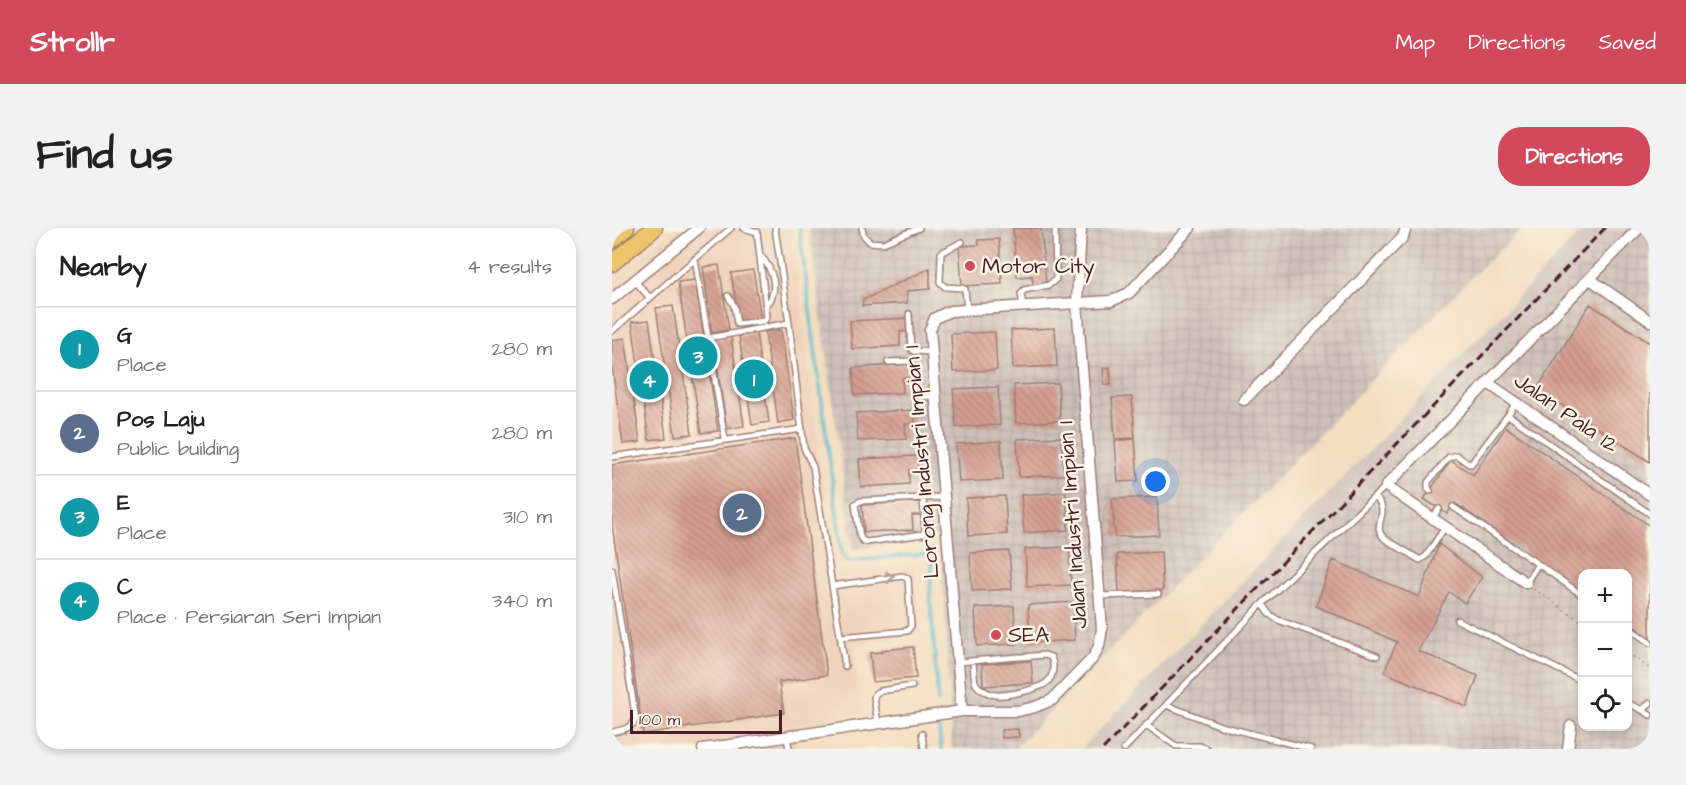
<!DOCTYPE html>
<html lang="en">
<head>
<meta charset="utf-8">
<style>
  :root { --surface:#fff; --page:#f2f2f2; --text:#222; --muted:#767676; --line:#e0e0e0; --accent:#d1495b }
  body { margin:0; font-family:"Architects Daughter",sans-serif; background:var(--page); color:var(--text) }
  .controls { position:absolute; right:18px; bottom:18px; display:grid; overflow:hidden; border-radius:12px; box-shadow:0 3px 9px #0003 }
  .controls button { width:54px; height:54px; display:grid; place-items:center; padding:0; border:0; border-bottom:2px solid var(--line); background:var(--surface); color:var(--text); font:30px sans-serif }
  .scale { position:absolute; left:18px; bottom:15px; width:152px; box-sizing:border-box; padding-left:6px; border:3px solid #4a1f2b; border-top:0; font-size:16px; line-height:21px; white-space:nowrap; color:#4a1f2b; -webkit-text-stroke:4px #fcf5e5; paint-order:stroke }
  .you { position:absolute; left:544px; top:254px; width:21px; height:21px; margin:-15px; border:4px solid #fff; border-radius:50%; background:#1a73e8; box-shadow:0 0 0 9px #1a73e833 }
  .badge { display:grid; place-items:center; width:39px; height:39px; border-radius:50%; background:var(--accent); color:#fff; font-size:20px; font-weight:700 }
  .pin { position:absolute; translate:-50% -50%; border:3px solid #fff; box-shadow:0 2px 6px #0006 }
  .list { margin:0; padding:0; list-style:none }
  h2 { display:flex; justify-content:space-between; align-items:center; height:78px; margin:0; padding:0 24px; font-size:26px }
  h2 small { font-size:20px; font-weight:400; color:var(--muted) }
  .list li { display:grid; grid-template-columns:39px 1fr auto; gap:18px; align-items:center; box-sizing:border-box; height:84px; padding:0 24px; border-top:2px solid var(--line) }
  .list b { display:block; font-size:22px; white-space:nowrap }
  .list p { margin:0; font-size:20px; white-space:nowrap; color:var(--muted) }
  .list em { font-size:20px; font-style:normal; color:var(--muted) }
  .icon { flex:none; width:33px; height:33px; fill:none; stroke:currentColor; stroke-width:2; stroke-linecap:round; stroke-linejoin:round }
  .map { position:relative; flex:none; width:1038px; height:521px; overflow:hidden; border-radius:24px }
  header { display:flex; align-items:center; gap:36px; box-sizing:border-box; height:84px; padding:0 30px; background:var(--accent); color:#fff }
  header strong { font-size:28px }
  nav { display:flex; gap:33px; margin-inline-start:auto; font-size:21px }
  .intro { display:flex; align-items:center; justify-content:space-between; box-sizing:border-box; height:144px; padding:0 36px }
  h1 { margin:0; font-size:42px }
  .button { padding:15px 27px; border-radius:24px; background:var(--accent); color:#fff; font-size:21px; font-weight:700 }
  main { display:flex; gap:36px; padding:0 36px }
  aside { flex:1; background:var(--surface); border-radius:24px; box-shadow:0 3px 9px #0003 }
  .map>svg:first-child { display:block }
</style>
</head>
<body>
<header>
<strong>Strollr</strong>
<nav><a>Map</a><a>Directions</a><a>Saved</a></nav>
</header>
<div class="intro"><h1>Find us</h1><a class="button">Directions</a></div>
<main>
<aside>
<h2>Nearby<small>4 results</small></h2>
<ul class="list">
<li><span class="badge" style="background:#0f9aa8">1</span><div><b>G</b><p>Place</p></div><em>280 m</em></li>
<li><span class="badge" style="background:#5c6f8a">2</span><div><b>Pos Laju</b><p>Public building</p></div><em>280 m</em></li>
<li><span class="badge" style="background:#0f9aa8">3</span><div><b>E</b><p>Place</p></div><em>310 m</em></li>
<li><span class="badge" style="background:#0f9aa8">4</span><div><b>C</b><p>Place · Persiaran Seri Impian</p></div><em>340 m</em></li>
</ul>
</aside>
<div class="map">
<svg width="1038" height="521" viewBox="0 0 1038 521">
  <defs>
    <pattern id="industrial-grid" width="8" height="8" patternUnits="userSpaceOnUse" patternTransform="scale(1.5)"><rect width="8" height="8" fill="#cec1ba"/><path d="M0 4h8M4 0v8" fill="none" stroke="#b2a5a0"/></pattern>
    <pattern id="building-back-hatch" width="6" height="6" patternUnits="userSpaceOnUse" patternTransform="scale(1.5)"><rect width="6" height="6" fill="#d59f91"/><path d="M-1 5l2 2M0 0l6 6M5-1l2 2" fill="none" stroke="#af8177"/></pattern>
  </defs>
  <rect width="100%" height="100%" fill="#fcf5e5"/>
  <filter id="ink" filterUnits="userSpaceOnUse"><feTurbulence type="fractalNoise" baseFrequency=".0167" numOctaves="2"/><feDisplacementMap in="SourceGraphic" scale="12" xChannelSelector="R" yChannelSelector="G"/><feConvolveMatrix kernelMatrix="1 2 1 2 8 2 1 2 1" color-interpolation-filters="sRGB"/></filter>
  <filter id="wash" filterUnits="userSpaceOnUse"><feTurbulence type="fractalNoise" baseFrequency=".008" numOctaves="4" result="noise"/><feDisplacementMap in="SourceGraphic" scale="24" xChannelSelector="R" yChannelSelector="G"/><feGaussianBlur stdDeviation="1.35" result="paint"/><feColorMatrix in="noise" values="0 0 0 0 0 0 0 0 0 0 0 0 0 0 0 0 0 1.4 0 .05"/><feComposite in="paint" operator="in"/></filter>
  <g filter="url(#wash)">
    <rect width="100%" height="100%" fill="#f3ddbf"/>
    <path fill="#eed1ba" d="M64,0H179L222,344L302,337L309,406L241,417L250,486L181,498L185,521H0V52Z"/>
    <path fill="url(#industrial-grid)" fill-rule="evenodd" d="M197,0H911L856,53L402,521H340L329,307L241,321Z
      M1006,0H1038V521H499ZM970,346H1016V499H970Z"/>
    <path fill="#cec1ba" d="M973,0H1006L499,521H469Z"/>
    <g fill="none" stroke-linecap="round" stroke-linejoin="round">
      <path stroke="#54bcd1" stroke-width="3" d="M187,0L230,325L233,331L238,333L312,326L317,327L320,335L318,364L326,474
        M327,501L329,521"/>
    </g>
    <g id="blocks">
      <path fill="url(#building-back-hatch)" d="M401,0H429L434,56L421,57L420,48L405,49Z
        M387,11L390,56L350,58L347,18L367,17L366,12Z
        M107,37L117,102L100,105L91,39Z
        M318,40V61L295,63V75L250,78L251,72Z
        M141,42L149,90L127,93L119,45Z
        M83,52L106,203L89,205L66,54Z
        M978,76L1038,115V234L925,161Z
        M61,78L80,206L63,208L44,80Z
        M296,90L297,103L288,104V118L240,121L238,93Z
        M37,92L54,210L37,212L20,94Z
        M443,100L445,138L401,140L399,102Z
        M169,102L182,192L166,195L153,104Z
        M383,104L385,142L341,144L339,106Z
        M144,105L157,194L140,197L127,108Z
        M119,109L132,198L115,201L101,112Z
        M13,110L28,214L11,216L0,138V112Z
        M299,136L300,150H290L291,165L242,167L241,140Z
        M498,139L499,157H492L491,140Z
        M446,155L448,193L404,195L402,157Z
        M386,159L388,197L344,199L341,161Z
        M520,169L523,210L503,211L500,170Z
        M302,182L303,196H293L294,211L246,213L244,185Z
        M894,199L1038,298V410L1016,394V346H970V363L843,275L835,286L812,271L839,232L861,247Z
        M449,209L452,247L407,249L405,211Z
        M183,210L215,447L167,454L172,485L31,506L0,297V237Z
        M523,211L526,253L506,254L503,213Z
        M389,213L391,252L347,254L344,216Z
        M305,228L306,241L297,242V256L249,259L247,231Z
        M454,264L456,302L412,305L409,267Z
        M393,268L395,306L356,308L354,270Z
        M545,269L547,307L503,309L500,271Z
        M309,273L310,287H300L301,302L252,304L250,277Z
        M827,316L870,349L853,375L837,364L806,423L866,448L855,479L772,444L785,414L704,378L721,332L807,369Z
        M457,319L459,357L415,359L413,321Z
        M397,323L400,361L360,363L358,325Z
        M549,324L551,362L507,364L505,326Z
        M461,374L463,412L418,415L416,377Z
        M402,378L404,416L365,418L363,380Z
        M301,419L304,450L261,454L258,425L270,424V422Z
        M419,433L421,455L371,458L370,436Z
        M406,501L407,509L390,510L389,502Z"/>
    </g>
  </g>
  <g filter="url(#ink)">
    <use href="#blocks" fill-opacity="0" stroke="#9e7e75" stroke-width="1.5"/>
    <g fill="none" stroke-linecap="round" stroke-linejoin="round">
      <g stroke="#9e7e75" stroke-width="8">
        <path id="lane" d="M163,0L177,95L192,220L201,239L233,438
          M250,0L252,8L258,14L271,15L307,0
          M350,14L329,25L328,54L333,59L350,60L353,61L355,82
          M149,28C161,42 168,63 154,78
          M83,31L113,212
          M22,52L38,70
          M116,68L122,78L125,96L152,93L155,89L145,4L132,0
          M411,78L409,66L412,62L437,57L444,51L443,0
          M297,86L299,120L301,123L320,124
          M0,103L119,0
          M97,110L177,95
          M276,134L300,133L303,165L308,169L324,168
          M896,187L904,174
          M0,229L190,201
          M818,263L816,260V254L837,229L844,227L857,236H859L896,187L1038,286
          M763,269C781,287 757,296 773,311L808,332L814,328L833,299
          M311,270L313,303L311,306L255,314L251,313L248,309L243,276L249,273L333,269
          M841,279L926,336
          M820,290L827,281
          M0,342L24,492C18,501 10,502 0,504
          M914,355L926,336L970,367
          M220,358L291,348L296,351L299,398L295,403L228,409
          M488,368L546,366
          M650,376L657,386L666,392L765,428
          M845,392L970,453
          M1016,399L1038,415
          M346,434L433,427L439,429C442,436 442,445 437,452C431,461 395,468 384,467C377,466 368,462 364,456C361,450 362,440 361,433
          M1016,475L1030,482L1038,475
          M554,477L609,498L699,521
          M1030,482L1038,487
          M266,495L262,470L264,465L269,463L300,458
          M534,497L564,518H588L595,521
          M310,506L312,521
          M175,509L177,521
          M512,521L650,376L774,258"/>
      </g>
      <g stroke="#9e7e75" stroke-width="13">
        <path id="street" d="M978,51L1038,93
          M0,71L87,0
          M876,155L1038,267
          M632,172L791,9L794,0
          M914,355L774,258L1027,0
          M350,483L318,102L323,90L338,83L499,73L517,65L578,0
          M91,521L350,483H406L423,479L440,472L481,430L487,418L490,401L465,75L469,0
          M956,521L959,498"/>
      </g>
      <g stroke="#9e7e75" stroke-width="19">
        <path id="primary" d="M0,12L14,0
          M0,35L42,0"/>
      </g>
      <path stroke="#9e7e75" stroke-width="1.5" stroke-dasharray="1.5 4.5" stroke-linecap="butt" d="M922,361L970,394
        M1016,425L1038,441"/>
      <use href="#lane" stroke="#fff" stroke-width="5"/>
      <use href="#street" stroke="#fff" stroke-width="10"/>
      <use href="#primary" stroke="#eec469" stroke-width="16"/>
      <path stroke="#4a1f2b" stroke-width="3" stroke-dasharray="9 4.5" stroke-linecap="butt" d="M491,521L993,0"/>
    </g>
    <defs><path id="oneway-chevron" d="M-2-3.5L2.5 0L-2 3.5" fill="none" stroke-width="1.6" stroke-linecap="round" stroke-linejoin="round" transform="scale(1.5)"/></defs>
    <use stroke="#ae9aa0" href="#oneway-chevron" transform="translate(278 349) rotate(-8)"/>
  </g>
  <g fill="#d1495b" stroke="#fcf5e5" stroke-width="2">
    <circle cx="358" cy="38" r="6"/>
    <circle cx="384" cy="407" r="6"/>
  </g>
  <g text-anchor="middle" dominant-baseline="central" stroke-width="5" stroke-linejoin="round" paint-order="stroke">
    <g font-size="22" fill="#4a1f2b" stroke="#fcf5e5" text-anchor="start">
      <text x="370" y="38">Motor City</text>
      <text x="396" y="407">SEA</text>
    </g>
    <g font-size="22" fill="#4a1f2b" stroke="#fcf5e5">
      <text transform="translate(954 185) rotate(35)">Jalan Pala 12</text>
      <text transform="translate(310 234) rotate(-95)">Lorong Industri Impian 1</text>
      <text transform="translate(461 297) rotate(-94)">Jalan Industri Impian 1</text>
    </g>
  </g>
</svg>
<div class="controls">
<button>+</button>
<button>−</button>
<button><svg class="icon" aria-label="locate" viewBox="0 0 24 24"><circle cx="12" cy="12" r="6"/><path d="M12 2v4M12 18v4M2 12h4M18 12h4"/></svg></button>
</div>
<div class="scale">100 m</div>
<div class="you"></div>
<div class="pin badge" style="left:142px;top:151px;background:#0f9aa8">1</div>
<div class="pin badge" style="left:130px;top:285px;background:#5c6f8a">2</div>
<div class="pin badge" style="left:86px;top:128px;background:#0f9aa8">3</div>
<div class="pin badge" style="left:37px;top:152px;background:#0f9aa8">4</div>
</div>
</main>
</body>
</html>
